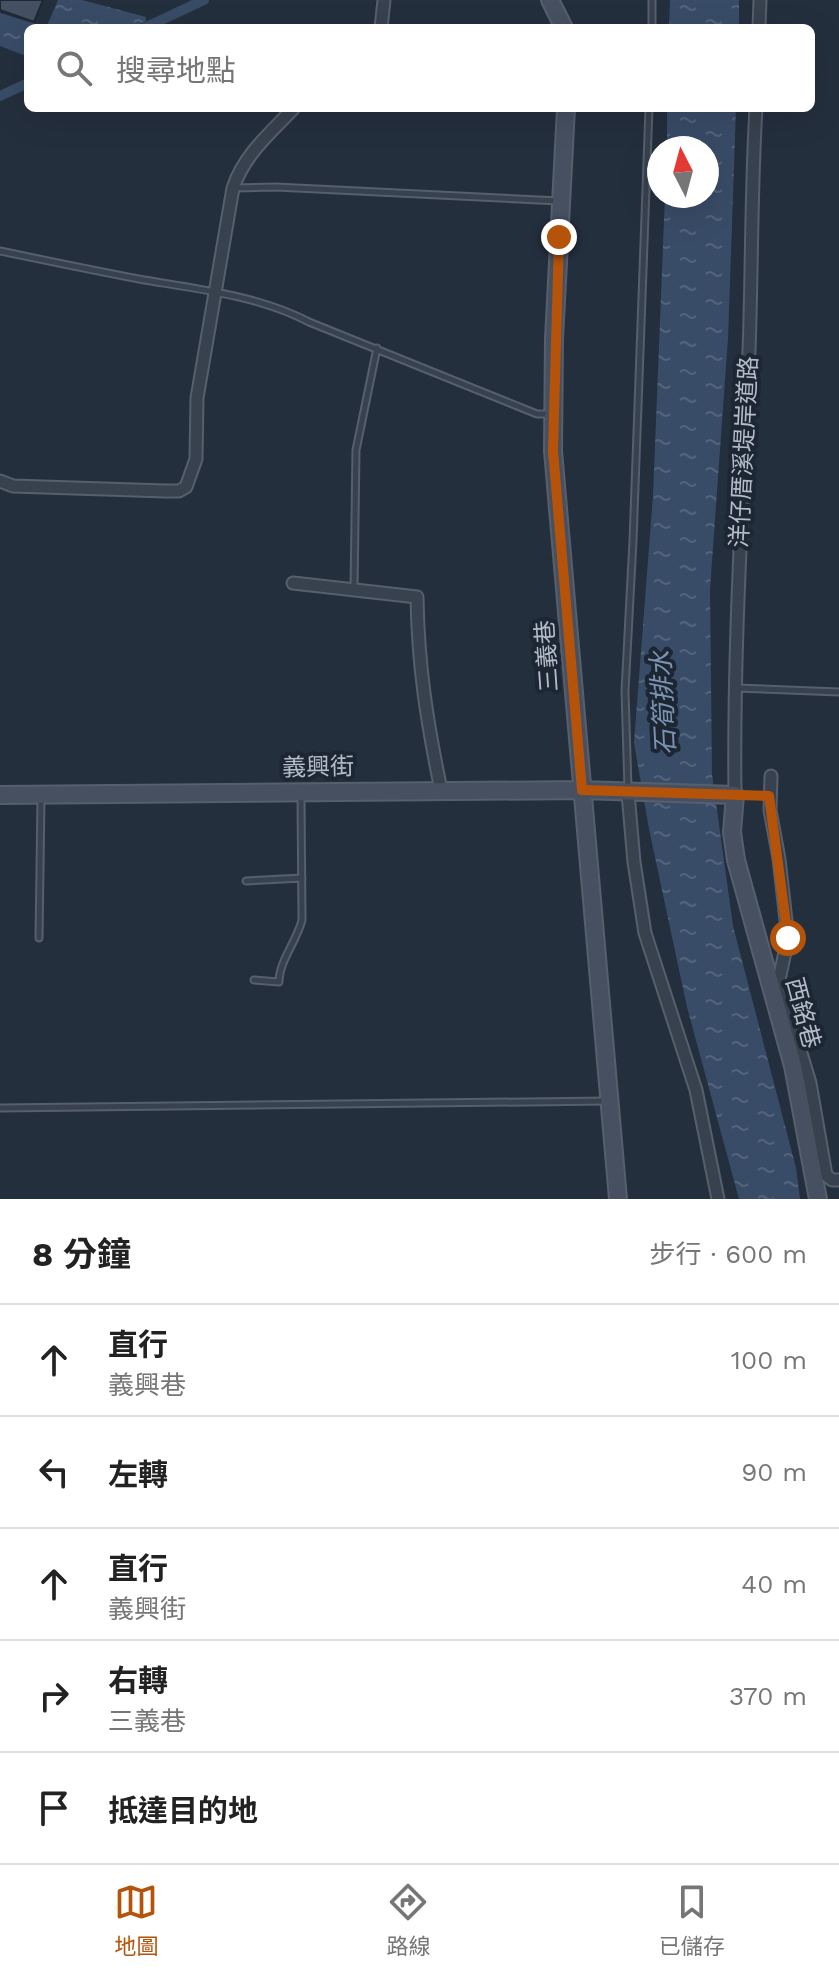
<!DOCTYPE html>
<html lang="zh-TW">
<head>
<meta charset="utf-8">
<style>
  :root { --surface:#fff; --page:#f2f2f2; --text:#222; --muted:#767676; --line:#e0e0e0; --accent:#b45309 }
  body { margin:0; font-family:"Work Sans","Noto Sans TC",sans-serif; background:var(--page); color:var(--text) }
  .compass { position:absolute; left:647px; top:136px; width:72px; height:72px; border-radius:50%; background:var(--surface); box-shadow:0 8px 32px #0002; rotate:354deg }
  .stop { position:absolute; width:24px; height:24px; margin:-18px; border:6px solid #b45309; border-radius:50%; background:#fff }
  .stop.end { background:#b45309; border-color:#fff; box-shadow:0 2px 8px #0008 }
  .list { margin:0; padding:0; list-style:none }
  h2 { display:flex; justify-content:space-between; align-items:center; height:104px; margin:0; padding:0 32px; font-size:34px }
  h2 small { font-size:26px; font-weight:400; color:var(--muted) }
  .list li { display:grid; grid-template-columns:52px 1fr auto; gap:24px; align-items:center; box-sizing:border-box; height:112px; padding:0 32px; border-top:2px solid var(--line) }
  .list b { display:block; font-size:30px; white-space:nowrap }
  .list p { margin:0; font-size:26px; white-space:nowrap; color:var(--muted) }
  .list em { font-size:26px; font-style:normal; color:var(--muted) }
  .icon { flex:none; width:44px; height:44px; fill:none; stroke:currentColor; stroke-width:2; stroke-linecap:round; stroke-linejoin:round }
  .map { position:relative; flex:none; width:839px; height:1199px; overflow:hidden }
  .search { position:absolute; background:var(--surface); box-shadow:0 8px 32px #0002; left:24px; right:24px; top:24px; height:88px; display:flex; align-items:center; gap:20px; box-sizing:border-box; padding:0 28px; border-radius:12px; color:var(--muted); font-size:30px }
  .sheet { height:664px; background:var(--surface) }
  nav { display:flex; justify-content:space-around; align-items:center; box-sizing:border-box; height:112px; border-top:2px solid var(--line); background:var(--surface); font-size:22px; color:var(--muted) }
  nav a { display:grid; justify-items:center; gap:4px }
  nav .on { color:var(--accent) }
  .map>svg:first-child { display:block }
</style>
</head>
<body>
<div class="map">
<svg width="839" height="1199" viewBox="0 0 839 1199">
  <defs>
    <pattern id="water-ripples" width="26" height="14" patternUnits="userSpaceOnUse" patternTransform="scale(2)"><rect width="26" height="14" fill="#394c67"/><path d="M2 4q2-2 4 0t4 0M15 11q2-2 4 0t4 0" fill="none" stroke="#53647b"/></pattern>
  </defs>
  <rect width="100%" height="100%" fill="#242f3e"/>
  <path fill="url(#water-ripples)" d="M58,0H82L146,17V21L131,28H46Z
    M670,0H739V28H669Z
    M0,13L42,26L28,28L26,56L0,46Z
    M667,108H736L728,338L710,589L712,774L733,926L796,1168L800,1199H739L687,1007L649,829L634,743L653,496L665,196H707V148H667Z"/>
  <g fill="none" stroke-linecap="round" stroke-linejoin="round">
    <path stroke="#394c67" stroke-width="10" d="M144,28L204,0
      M0,96L28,83"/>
  </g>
  <path fill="#455162" stroke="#1f2835" stroke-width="2" d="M0,0H43L34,22L0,10Z"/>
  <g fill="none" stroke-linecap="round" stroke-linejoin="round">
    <g stroke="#565f6c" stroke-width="9">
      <path id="lane" d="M652,28V0
        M234,188L276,187L559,201
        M0,251C48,261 96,271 144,280C199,289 259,296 309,322L537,414H552
        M354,589L356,450L377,348
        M736,688L839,692
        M628,788L625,691L633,541L649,108
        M740,795L769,796
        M246,881L302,878
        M39,938L41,799
        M254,980L279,982C279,961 297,941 302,920L301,796
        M0,1108L607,1101"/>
    </g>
    <g stroke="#565f6c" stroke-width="15">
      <path id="street" d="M381,28L384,0
        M759,28L760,0
        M0,481L13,486L165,491H179L186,487L196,459L197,398L233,188C244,155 270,133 294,108
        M293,583L417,597C418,666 427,722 441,790
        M771,776L770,810L779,859L788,938L779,980L810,1083L826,1175L832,1180H839
        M628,793L634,862L645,933L696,1090L718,1199
        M735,795C733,647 743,499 749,351C752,270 751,189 756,108"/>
    </g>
    <g stroke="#565f6c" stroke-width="20">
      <path id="secondary" d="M550,0L564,28
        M566,108L554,339L553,451L618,1199
        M0,795L582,790L735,795L732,832L736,860L793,1066L818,1199"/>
    </g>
    <use href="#lane" stroke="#38414e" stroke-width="5"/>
    <use href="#street" stroke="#38414e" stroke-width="11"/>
    <use href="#secondary" stroke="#465061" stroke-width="16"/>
  </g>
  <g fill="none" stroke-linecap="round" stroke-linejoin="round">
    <path stroke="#b45309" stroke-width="10" d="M559,237L553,451L582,790L769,796L788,938"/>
  </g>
  <g text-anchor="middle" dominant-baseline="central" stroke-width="8" stroke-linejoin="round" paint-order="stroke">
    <g font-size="24" fill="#b4bcc9" stroke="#1d2633">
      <text transform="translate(744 452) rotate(-87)">洋仔厝溪堤岸道路</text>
      <text transform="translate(547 656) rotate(-94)">三義巷</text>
      <text transform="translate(318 767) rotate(-1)">義興街</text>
      <text transform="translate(803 1013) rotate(75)">西銘巷</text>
    </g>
    <g font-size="26" font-style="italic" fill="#7c92b1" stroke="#1d2633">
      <text transform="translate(663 703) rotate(-93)">石筍排水</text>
    </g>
  </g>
</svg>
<svg class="compass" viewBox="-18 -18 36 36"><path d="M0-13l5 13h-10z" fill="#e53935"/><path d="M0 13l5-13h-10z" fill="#767676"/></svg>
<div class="stop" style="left:788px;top:938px"></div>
<div class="stop end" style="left:559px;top:237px"></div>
<div class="search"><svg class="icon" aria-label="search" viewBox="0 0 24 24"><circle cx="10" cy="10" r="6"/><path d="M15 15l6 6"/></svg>搜尋地點</div>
</div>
<section class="sheet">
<h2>8 分鐘<small>步行 · 600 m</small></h2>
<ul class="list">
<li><svg class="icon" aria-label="ahead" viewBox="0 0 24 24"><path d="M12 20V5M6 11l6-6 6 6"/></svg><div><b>直行</b><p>義興巷</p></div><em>100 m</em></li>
<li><svg class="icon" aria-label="left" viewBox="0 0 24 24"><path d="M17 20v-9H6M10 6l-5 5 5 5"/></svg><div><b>左轉</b></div><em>90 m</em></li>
<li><svg class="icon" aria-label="ahead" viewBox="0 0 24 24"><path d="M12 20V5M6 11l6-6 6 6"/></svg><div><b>直行</b><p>義興街</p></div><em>40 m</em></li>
<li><svg class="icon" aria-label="right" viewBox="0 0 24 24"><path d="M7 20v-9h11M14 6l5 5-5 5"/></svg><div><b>右轉</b><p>三義巷</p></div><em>370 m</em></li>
<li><svg class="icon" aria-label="arrive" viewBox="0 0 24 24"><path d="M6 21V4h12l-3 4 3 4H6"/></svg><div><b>抵達目的地</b></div></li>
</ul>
</section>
<nav>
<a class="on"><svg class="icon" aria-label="map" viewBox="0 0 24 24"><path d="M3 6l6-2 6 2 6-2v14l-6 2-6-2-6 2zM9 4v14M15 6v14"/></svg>地圖</a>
<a><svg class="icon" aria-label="directions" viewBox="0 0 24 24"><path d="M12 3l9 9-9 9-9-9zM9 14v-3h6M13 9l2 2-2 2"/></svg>路線</a>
<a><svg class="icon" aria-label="saved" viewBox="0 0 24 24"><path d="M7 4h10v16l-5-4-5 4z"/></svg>已儲存</a>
</nav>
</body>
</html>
